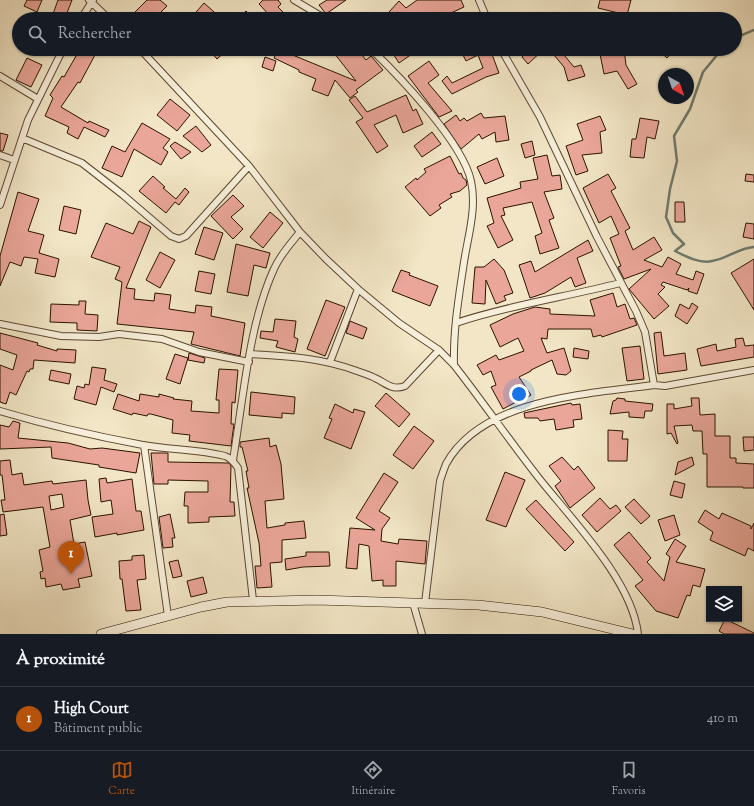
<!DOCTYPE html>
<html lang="fr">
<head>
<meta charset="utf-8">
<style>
  :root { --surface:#171b24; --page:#20242c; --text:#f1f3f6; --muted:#9ea1a6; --line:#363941; --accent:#b45309 }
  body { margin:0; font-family:"Sorts Mill Goudy",serif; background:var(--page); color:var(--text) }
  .controls { position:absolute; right:12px; bottom:12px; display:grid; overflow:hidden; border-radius:0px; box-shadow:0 1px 3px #0004 }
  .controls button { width:36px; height:36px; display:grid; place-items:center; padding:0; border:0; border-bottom:1px solid var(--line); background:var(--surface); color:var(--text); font:20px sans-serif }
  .compass { position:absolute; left:658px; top:68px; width:36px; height:36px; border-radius:50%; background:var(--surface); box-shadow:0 1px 3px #0004; rotate:140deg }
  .you { position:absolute; left:519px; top:394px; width:14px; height:14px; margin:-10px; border:3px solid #fff; border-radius:50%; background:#1a73e8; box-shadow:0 0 0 6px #1a73e833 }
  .badge { display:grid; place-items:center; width:26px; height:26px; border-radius:50%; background:var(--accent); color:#fff; font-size:13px; font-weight:700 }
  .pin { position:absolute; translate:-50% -33px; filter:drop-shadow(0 1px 2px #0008) }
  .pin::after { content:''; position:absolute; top:21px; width:14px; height:12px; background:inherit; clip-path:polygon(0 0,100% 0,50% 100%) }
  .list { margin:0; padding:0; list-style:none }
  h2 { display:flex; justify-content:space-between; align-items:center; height:52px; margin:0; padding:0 16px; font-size:17px }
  h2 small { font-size:13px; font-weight:400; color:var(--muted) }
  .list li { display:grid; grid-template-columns:26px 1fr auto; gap:12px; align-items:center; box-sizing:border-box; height:64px; padding:0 16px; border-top:1px solid var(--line) }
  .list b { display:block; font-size:15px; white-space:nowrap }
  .list p { margin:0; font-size:13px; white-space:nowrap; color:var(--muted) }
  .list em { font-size:13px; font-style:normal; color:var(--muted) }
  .icon { flex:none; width:22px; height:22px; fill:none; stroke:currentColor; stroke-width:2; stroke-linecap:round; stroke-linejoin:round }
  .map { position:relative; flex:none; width:754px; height:634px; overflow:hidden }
  .search { position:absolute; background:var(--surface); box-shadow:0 1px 3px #0004; left:12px; right:12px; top:12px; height:44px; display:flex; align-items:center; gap:10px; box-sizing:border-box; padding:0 14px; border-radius:22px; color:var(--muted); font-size:15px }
  .sheet { height:116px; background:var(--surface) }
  nav { display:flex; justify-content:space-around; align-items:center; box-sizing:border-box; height:56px; border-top:1px solid var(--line); background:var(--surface); font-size:11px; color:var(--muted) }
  nav a { display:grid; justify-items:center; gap:2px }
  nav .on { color:var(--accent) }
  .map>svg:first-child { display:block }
</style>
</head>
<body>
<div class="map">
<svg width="754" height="634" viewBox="0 0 754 634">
  <rect width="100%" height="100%" fill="#f2e6c6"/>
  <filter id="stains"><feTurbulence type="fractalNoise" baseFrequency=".005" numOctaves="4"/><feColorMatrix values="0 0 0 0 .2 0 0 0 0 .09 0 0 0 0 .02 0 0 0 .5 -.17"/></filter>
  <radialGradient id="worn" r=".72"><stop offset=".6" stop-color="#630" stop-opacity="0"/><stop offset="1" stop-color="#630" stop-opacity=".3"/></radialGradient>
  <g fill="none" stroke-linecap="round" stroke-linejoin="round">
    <path stroke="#6e7a6e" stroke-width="2.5" d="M735,38L754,30
      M722,49L703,72L690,109L674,136L677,161L670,189L666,217L673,233L684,244L675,251C685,256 700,264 712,261C727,259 738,248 754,247"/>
  </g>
  <path fill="#eaa699" stroke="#2b1200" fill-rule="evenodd" d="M27,0H42L37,12L24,6Z
    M58,0H72L65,18L53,14Z
    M147,0H160L167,6L154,19H128Z
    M263,0H278L281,4L278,7L290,19H273L259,4Z
    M327,0H346L326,14L319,5Z
    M417,0H461L464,7L451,13L453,19H422L417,13L411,19H397L389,12L399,1L406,8Z
    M600,0H631L627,15L598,8Z
    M204,3L222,19H190Z
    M246,11L253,19H237Z
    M80,49H88L96,53L80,83L78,82L61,107L88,123L89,121L109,130L105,137L84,127L78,139L67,133L69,127L45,116L53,98L50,95L62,76L64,77Z
    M214,49H228L217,59L211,52Z
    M278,49L356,81L334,53L339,49H357L366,60L371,56L383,70L356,90L358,92L350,98L335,80L328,96L312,90L316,79L299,72V70L274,58Z
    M390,49H419L399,63Z
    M460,49H490L499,73L486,77L452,94L442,81L447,76L452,83L483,68L478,55L466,61Z
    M530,49H544L528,64L522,57Z
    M549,49H559L574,67L581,65L585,76L568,81L564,67Z
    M599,49H624L626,65L637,84L628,89L617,71L604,74Z
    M657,49H675L667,58Z
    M265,57L276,61L273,71L262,67Z
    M27,58L42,65L31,87L16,80Z
    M429,61L439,75L428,83L452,111L439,117L408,76Z
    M406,95L413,111L416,109L423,124L403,133L396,115L374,125L388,146L377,153L356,122L363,118L349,100L355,96L367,112Z
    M170,99L190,115L177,131L157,115Z
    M481,113L484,118L505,116L509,140L496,142L495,132L482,139L479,134L461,149L444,124L456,115L460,121L464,118L467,121Z
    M600,116L606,130L600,132L602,153L582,155L588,171L576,175L566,146L583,140L577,124Z
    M640,118L659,121L655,139L647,137L644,158L630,157L632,139H636Z
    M142,123L170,139L163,148L168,152L161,165L134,149L122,177L102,168L112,146L125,152Z
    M196,126L211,145L202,152L183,136Z
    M432,132L441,144L422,157L414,146Z
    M0,133L8,135L3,151H0Z
    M532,141L535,155L525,158L521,144Z
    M175,142L191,152L181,159L170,146Z
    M547,155L552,176L560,175L562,189L544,192L554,218L549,220L559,248L540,254L535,236L542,233L532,202L503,208L505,215L501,216L513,240L498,248L487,226L494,223L487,198L521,188L520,182L538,179L533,158Z
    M450,156L459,174L461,173L463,178L466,180L467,185L460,191L450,194L452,197L439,205L441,208L430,216L405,187L416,178L417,180L426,172L424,169Z
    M497,158L504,176L485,184L477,167Z
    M608,174L616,188L611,191L630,228L625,231L633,250L654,237L662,250L644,260L662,267L668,257L681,264L676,274L693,280L696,271L704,274L697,294L688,291L689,288L687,290L663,282L661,285L665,287L658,294L669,306L654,319L629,289L651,269L624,279L618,267L621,266L610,238L619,234L611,216L599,223L583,188Z
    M746,174L754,175V182L745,181Z
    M153,176L165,187L163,188L176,199L185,188L189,192L179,205L175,202L166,213L139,191Z
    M18,192L39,199L28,231L44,235L39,253L59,259L55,277L35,273L38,259L24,257L21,266L10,262L0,286V256Z
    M233,195L244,206L231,217L243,229L233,239L211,216Z
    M675,202H684L685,222H675Z
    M64,206L81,210L76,234L59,230Z
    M270,212L283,223L263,248L250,237Z
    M139,221L151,227L126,288L135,289L134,299L154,301L155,293L171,295L169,309L195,313L196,305L212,307L211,316L245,323L240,356L191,344L194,332L117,324L122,282L115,279L120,267L91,257L106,223L133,234Z
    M746,223L754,224V239L743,237Z
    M204,227L223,233L214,260L195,254Z
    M588,240L593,251L577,258L586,283L575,287L571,277L545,293L530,298L519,265L531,261L535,272Z
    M236,244L270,253L266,268L254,265L248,296L227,292Z
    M160,252L175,260L160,288L146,280Z
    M494,259L504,270L513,293L504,296L506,300L496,304L486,280L485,304L472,303L475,267H484Z
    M754,259V310L731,273Z
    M401,270L410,273L409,275L438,286L430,306L392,291Z
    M199,271L215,274L211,294L195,291Z
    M613,293L617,307L625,304L630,319L634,318L637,325L602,337L601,335L593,337L591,329H548L547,339L541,338L547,353L564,348L571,371L566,375L557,374L552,360L531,370V371L519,377L531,395L519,403L518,401L503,409L491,387L496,385L491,371L483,375L477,365L496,355L499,360L524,351L518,338L500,347L490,325L513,314L535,307L550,309V314L595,316L590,300Z
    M326,300L345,307L325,356L307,349Z
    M79,301H86L85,314L98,315L97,331L77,330V323L50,322L51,304L79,305Z
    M692,303L698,307L687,324L675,316L680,304L689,309Z
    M275,319L296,321L294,337L298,339L295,352L276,347L278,341L260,338L261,331L273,332Z
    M350,321L367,328L363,339L346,333Z
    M661,332L664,356L685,353L687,370L658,374L654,333Z
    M0,333L38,343L37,345L57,351V349L76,350L75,363L34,360L33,369H30L29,372L27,371L16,395L10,392L6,404L0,402V365L13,370L17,355L0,349Z
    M743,338L745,346L754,345V357L701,366L697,349L716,344L717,351L736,347L735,339Z
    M640,346L644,379L627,381L622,348Z
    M574,348L589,351L588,359L573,357Z
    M189,353L205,358L204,363L188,360Z
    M175,354L188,358L180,384L166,379Z
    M92,367L106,369L104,380L117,384L114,392L101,387L96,405L74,399L77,386L84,388L85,384L89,385Z
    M219,369L238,370L235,403L232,402L231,424H234L231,446L189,441L190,435L172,433L173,420L151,414H148L147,416L133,413L132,415L113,409L118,394L139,401L140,394L159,397V394L174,398L173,399L192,401L191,411L219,413V400H216Z
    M51,370L71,374L69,384L49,380Z
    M251,392L295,397L294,414L282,413V418L249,415Z
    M386,393L410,414L399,427L375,406Z
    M617,398L625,399V401L653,404L652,411H645L644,418L629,417V412L610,414L613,401L616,400Z
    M691,398H699L700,415L715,414V436H730V458H736V463L754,464V488H743V487H707V454H703L702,431H693L692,425L674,426L678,443L677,444L671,433L667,434V404H674V409L692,406Z
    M571,403L572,405L580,404L582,419L573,420L574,427L556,430L554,419L540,421L538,418H525L524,413Z
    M335,404L353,413L354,409L365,412L351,449L324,438L332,419L329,418Z
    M13,421L20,423L18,438L68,443L90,449L102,448L140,453L136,473L99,467V465L52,458L51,447L0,449V425L9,427Z
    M414,426L434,441L413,469L393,455Z
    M608,430L623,431L622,439H628L627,461H608Z
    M743,437H754V450L744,451Z
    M269,438L270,447L276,445L281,464L284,499L265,501L267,528L285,525V523L304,521L306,538L282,540V562L270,563L272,587L257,588L255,566H261L259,543L247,488H249L246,471H248L242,447H240V442Z
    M151,453H168V462L229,463L231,466L230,502H234L235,516L209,517V522L188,523V506H184L185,492H208V481L168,480V484H154Z
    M562,457L574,470L578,466L595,488L570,508L555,486L561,481L549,466Z
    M692,457L694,465L675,475L678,462Z
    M10,460L12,475L22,473L24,485L52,481L53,484L86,480L88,500L91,515L70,520L74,544L85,542L92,576L78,579L80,587L63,590L61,584L46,587L45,578L41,579L40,572L43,571L39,550L50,547L43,507L3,512L1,500H5L2,475H0V461ZM62,494L64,507L51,510L49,496Z
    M505,472L525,480L506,527L486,520Z
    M384,473L398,482L379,511L390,518L382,529L381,541L398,544L399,539L427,541L425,564L396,561V586H383V580L372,581L369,546L359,544L357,569L346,568L350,528L375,530L356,518Z
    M106,478L107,483L132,479L136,511H141L144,530L117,535V533L95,537L92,517L113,514L111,500L101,502L99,479Z
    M674,481L685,484L682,498L670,495Z
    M600,498L610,509L616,505L621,511L597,532L582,515Z
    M634,499L650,516L641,524L625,507Z
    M536,500L574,542L565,551L526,509Z
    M705,510L719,519L722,513L751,526V529L754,523V551L748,548L745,556L710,540L713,532L698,522Z
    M4,514L7,535L0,536V515Z
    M170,514L175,538H172L173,547L163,548L159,517Z
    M674,515L680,535L665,541L658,520Z
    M629,532L651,558L647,562L664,581L670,557L666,554L675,539L686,546L676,562L705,569L700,587L693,585L690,596L687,595L678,618L656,611L635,586L643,580L614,545Z
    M306,552H329L330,566L303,567L286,570L285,559L306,556Z
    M144,555L146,579L137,580L141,610L126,611L122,579H120L119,561L132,560V556Z
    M178,560L182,576L173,578L169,562Z
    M203,577L207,593L191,597L187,581Z
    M725,619L754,633V634H724L719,631Z"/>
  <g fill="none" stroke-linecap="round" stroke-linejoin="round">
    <g stroke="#5d4732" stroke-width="8">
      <path id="street" d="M89,0L109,19
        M294,0L326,19
        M479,0L487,19
        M81,19L93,0
        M140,49L249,166L300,232L326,259L358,289L399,323L439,350L454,365C483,402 509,440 538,477C571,519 632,580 638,634
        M371,49C400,77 463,143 471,181C477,208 468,236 464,262C459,296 453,330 454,365
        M501,49L540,117L597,237L636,311L645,332L654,385L665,386L754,370
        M0,76L38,99
        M22,138L82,163L123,195L171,236L179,239L186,236L249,166
        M0,155L14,160
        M0,205L28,120L63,49
        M456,323C509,305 566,297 620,283
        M0,324L61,336L99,337L119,334L162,339L199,352L249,362
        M251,354C288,356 322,358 357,371C363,373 369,375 375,378C386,383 392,391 405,386L439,350
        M330,362L358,289
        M0,411C47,425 95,436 143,445C170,450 198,449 225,456C231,458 234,462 238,468L253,600
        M144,445L168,616
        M233,460C243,401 249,323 274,269C280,255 291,243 300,232
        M413,603L422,634
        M425,603L440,481C442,475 444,469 446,464C482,398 589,394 654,385"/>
    </g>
    <g stroke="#2b1200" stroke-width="10">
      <path id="secondary" d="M101,634L201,607L227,602L316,600L478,605L542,612L633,634"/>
    </g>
    <use href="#street" stroke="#f7efda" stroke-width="6"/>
    <use href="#secondary" stroke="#f7efda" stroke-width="9"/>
  </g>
  <rect width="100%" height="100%" filter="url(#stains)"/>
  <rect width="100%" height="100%" fill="url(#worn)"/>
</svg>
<div class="controls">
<button><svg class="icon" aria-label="layers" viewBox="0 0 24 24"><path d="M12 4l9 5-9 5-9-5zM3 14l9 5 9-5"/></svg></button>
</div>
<svg class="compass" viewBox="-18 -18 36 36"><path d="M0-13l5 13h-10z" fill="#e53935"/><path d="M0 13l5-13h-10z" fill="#9ea1a6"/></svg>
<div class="you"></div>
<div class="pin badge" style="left:71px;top:574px">1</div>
<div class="search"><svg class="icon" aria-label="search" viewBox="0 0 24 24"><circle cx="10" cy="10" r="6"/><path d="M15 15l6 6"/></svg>Rechercher</div>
</div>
<section class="sheet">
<h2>À proximité<small></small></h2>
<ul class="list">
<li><span class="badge">1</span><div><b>High Court</b><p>Bâtiment public</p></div><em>410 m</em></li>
</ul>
</section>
<nav>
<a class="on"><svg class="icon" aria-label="map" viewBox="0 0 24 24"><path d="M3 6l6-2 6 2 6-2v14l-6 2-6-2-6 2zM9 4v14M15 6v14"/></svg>Carte</a>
<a><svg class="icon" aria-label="directions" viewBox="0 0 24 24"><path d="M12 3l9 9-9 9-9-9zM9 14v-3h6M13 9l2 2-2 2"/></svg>Itinéraire</a>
<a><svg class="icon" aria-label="saved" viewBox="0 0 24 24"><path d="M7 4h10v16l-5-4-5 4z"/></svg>Favoris</a>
</nav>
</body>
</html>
